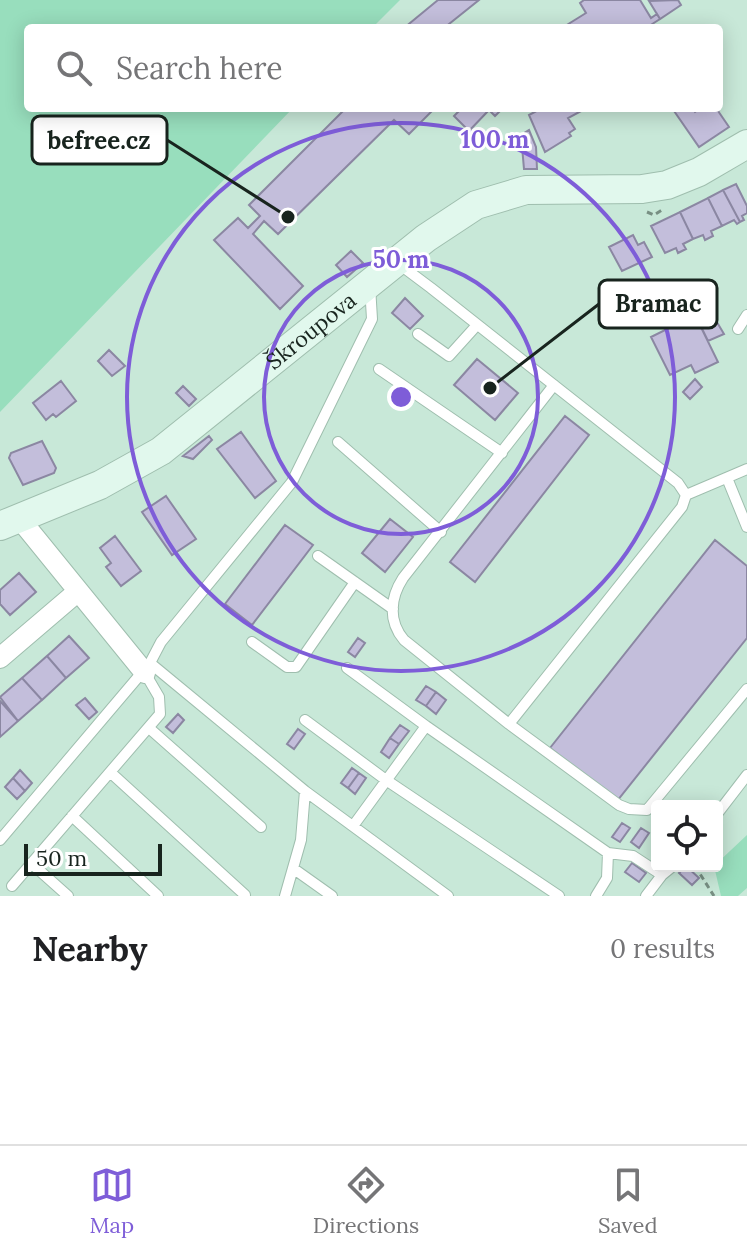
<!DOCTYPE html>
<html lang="en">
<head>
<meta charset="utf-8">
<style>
  :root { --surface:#fff; --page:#f2f2f2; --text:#202124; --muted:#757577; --line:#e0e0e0; --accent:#7e5dd8 }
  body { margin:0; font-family:Lora,serif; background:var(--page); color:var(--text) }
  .controls { position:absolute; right:24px; bottom:24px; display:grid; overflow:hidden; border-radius:8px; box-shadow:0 4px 20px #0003 }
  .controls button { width:72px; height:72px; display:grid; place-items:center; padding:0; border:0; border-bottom:2px solid var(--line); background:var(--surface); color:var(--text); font:40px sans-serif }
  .scale { position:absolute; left:24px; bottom:20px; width:138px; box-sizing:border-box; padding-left:8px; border:4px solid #18241e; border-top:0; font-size:22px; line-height:28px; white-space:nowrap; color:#18241e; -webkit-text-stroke:6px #fff; paint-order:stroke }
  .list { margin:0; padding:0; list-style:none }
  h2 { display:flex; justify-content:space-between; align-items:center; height:104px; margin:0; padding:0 32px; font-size:34px }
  h2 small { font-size:26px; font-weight:400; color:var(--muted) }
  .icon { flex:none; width:44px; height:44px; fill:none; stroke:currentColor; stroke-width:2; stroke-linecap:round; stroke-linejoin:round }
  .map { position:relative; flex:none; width:747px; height:896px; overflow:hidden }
  .search { position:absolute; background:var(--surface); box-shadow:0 4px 20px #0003; left:24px; right:24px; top:24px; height:88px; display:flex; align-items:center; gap:20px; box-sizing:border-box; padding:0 28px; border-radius:8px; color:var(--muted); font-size:30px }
  .sheet { height:248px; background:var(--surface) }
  nav { display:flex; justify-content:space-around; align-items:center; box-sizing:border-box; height:112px; border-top:2px solid var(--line); background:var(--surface); font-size:22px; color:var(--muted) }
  nav a { display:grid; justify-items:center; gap:4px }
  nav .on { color:var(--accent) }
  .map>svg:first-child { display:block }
</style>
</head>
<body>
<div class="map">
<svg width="747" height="896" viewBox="0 0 747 896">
  <rect width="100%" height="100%" fill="#c8e8d8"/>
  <path fill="#98debd" d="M0,0H400L372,28H28V108H293L0,412Z
    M747,835V888L738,896H721L714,866Z"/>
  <path fill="#c3bedb" stroke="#8b87a2" stroke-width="2" d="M438,0H479L444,28H404Z
    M584,0H640L651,18L657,14L660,19L646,28H562L586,13L580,3Z
    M678,0L681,5L660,19L649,1Z
    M346,108L432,111L409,134L394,120L278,234L264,221L253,234L303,286L280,309L214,240L238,218L248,228L260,216L249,205Z
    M462,108H503L495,116L489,110L469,131L454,116Z
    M542,108L583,110L568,118L575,129L569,133L571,136L545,152L529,115Z
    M672,108H692L695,112L701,108H716L729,127L699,147Z
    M529,130L536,147L537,169H524L521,135Z
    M736,184L747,206V213L742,216L744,220L740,222L723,190Z
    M723,190L740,222L737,224L734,220L722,226L708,198Z
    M708,198L722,226L711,231L713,236L705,240L703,235L693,239L680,212Z
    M680,212L693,239L683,244L686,249L678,253L676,248L665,253L651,226Z
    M633,235L638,245L644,242L652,257L622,271L609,247Z
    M351,251L363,263L347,277L336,265Z
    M405,298L423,316L410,329L392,313Z
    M705,302L724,334L708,341L692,308Z
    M695,315L718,362L695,373L691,365L670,375L651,337Z
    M109,350L125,366L112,376L98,361Z
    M477,359L518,393L495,420L454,385Z
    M695,379L702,387L690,399L683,392Z
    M61,381L76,401L56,417L53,414L46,420L33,403Z
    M183,386L196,399L189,406L176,393Z
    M565,416L589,435L475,582L450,562Z
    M241,432L276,481L255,498L217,449Z
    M209,436L212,440L193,459L183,456Z
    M42,441L56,468L54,473L23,485L9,458L11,453Z
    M166,496L196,539L172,555L142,512Z
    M390,519L413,537L385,572L362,553Z
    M285,525L313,545L252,625L225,604Z
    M115,536L141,571L121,586L106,567L111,563L100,548Z
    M715,540L747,566V638L617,801L550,748Z
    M19,573L36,592L10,615L0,604V590Z
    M69,636L89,658L66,678L47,656Z
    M358,638L365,643L355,657L348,652Z
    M47,656L66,678L42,700L22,678Z
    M22,678L42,700L18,721L0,697Z
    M426,686L436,692L426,706L416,700Z
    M436,692L446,700L436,714L426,706Z
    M85,698L97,712L89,719L76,705Z
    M0,701L18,721L0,737Z
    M178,714L184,720L173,733L166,727Z
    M400,725L409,731L399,744L390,738Z
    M298,729L305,734L294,749L287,744Z
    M390,738L399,744L389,758L381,752Z
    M352,768L359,773L348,788L341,783Z
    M20,770L32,783L25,791L13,778Z
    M359,773L366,778L355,794L348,788Z
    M13,778L25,791L17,799L5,787Z
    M622,823L630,828L620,842L612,837Z
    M641,828L649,833L639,848L631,842Z
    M632,863L646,873L639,882L625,872Z
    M686,866L699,878L692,885L679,873Z"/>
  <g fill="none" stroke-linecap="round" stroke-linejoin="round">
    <g stroke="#9fbeae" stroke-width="12">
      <path id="lane" d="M399,264L431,288L678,483L686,495L682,507L509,724L404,640C388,621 390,598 403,578L554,385
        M738,329L747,315
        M418,334L449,356L477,325
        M379,369L502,453
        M338,442L441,532
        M727,478L747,527
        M686,495L747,469
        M318,556L393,609
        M252,642L287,667H296L355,582
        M150,663L161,642L292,482L372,319L370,286
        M347,668L426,726
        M305,720L386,780L559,896
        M509,724L619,805L629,809L647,810L747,689
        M149,728L261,827
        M110,772L245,895
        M717,814L747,775
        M72,816L158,896
        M353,826L426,726L608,853L633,856L662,875L673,866
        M0,840L150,663L305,791L448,896
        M31,863L68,896
        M294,869L332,896
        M12,886L160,714L159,697L145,673
        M285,896L301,840L305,791
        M596,896L607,878L608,853
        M646,896L662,875"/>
    </g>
    <g stroke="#9fbeae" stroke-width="22">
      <path id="street" d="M19,518L145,673
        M0,658L76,593"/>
    </g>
    <g stroke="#9fbeae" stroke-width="30">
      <g id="secondary">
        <path id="s1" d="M0,526L100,485L161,451L426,238L476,205L526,190L642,189L667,185L699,172L747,144"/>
      </g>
    </g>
    <path stroke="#788f83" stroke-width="3" stroke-dasharray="6 4" stroke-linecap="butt" d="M647,212L654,215L662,210
      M695,866L714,896"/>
    <use href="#lane" stroke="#fff" stroke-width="10"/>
    <use href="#street" stroke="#fff" stroke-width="20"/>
    <use href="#secondary" stroke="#e1f8ed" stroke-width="28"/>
  </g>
  <g fill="none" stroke="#7e5dd8" stroke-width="4">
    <circle cx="401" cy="397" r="137"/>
    <circle cx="401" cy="397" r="274"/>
  </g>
  <g text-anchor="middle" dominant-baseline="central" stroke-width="6" stroke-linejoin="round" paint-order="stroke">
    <g font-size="22" fill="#18241e" stroke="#fff">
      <text stroke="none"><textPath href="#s1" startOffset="370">Škroupova</textPath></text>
    </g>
  </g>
  <circle cx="401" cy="397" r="12" fill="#7e5dd8" stroke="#fff" stroke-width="4"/>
  <g font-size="24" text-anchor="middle" font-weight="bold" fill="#7e5dd8" stroke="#fff" stroke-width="6" stroke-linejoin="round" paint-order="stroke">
    <text x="495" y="148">100 m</text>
    <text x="401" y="268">50 m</text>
  </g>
  <path fill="none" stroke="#18241e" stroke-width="3" d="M288 217L167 140M490 388L599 304"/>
  <g fill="#18241e" stroke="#fff" stroke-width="3">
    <circle cx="288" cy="217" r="8"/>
    <circle cx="490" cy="388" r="8"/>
  </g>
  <g fill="#fff" stroke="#18241e" stroke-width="3">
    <rect x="32" y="116" width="135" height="48" rx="8"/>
    <rect x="599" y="280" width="118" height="48" rx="8"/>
  </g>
  <g font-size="24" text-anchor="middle" font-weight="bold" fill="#18241e">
    <text x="99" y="149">befree.cz</text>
    <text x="658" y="312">Bramac</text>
  </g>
</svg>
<div class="controls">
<button><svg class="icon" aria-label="locate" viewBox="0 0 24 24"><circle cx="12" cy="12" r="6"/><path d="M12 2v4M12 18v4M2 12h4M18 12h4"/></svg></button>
</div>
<div class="scale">50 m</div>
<div class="search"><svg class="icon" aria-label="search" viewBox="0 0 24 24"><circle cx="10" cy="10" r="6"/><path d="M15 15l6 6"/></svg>Search here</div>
</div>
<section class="sheet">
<h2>Nearby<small>0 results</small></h2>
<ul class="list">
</ul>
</section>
<nav>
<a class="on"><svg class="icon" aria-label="map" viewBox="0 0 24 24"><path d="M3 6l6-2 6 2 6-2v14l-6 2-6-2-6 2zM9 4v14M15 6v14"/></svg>Map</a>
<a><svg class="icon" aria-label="directions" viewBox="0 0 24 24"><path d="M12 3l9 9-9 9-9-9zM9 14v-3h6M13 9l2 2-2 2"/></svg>Directions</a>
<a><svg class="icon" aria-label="saved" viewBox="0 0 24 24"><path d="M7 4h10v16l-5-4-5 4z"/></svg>Saved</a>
</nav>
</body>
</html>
